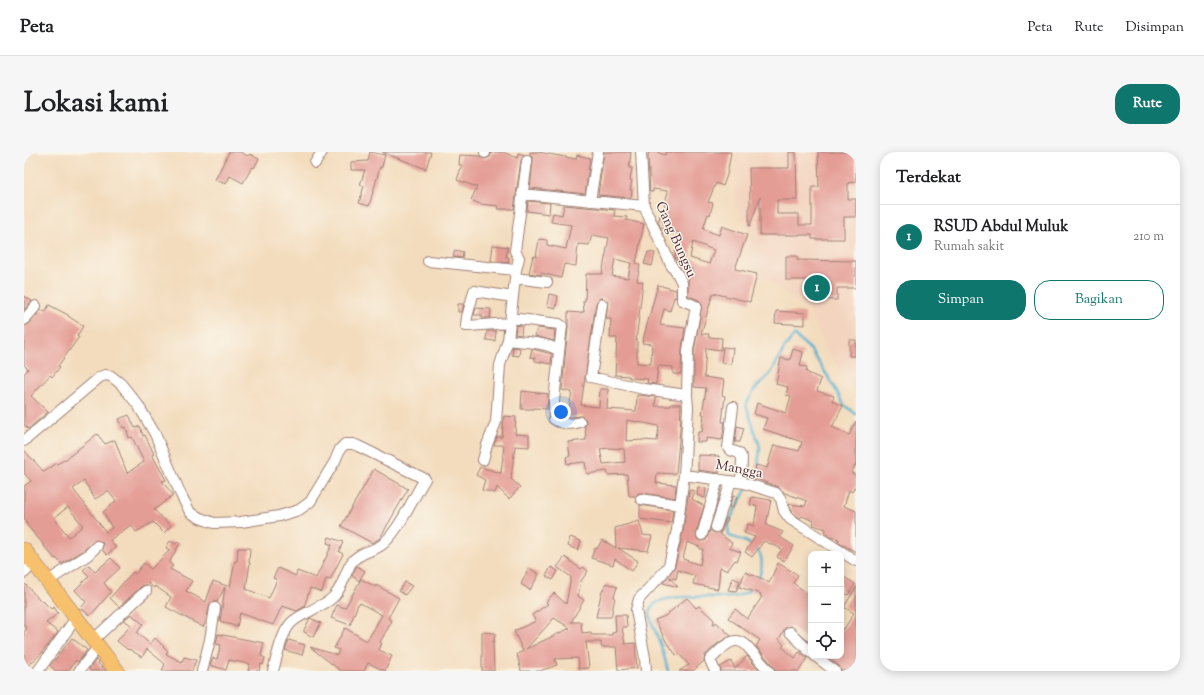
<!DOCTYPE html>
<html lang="id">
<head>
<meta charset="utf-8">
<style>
  :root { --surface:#fff; --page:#f6f6f6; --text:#202124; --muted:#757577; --line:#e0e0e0; --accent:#0f766e }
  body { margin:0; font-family:"Sorts Mill Goudy",serif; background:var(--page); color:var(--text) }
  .controls { position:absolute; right:12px; bottom:12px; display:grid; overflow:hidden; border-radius:8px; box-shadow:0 2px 10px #0003 }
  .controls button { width:36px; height:36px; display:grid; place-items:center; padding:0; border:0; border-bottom:1px solid var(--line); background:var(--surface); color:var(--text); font:20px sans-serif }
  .you { position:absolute; left:537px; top:260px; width:14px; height:14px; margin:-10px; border:3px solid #fff; border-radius:50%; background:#1a73e8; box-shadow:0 0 0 6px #1a73e833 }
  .badge { display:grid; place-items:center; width:26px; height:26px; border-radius:50%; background:var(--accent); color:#fff; font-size:13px; font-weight:700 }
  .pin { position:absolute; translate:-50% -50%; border:2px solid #fff; box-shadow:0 1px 4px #0006 }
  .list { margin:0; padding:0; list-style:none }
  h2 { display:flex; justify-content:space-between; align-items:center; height:52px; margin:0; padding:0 16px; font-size:17px }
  h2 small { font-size:13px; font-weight:400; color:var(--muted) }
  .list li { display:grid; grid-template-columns:26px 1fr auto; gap:12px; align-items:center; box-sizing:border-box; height:64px; padding:0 16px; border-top:1px solid var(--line) }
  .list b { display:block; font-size:15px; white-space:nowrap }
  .list p { margin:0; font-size:13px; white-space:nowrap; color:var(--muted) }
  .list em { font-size:13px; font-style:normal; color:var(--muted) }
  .actions { display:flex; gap:8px; padding:12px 16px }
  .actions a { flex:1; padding:9px 0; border:1px solid var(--accent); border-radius:16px; text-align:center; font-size:14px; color:var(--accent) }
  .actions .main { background:var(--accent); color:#fff }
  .icon { flex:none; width:22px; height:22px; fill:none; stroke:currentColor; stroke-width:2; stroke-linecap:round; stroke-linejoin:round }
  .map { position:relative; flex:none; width:832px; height:519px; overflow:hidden; border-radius:16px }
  header { display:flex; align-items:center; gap:24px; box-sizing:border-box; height:56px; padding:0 20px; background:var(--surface); border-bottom:1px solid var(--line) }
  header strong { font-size:19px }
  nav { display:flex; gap:22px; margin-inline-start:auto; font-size:14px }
  .intro { display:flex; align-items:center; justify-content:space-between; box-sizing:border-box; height:96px; padding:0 24px }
  h1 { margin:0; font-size:28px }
  .button { padding:10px 18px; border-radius:16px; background:var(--accent); color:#fff; font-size:14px; font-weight:700 }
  main { display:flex; gap:24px; padding:0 24px }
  aside { flex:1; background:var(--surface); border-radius:16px; box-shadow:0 2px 10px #0003 }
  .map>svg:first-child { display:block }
</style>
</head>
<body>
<header>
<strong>Peta</strong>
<nav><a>Peta</a><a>Rute</a><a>Disimpan</a></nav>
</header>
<div class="intro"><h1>Lokasi kami</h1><a class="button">Rute</a></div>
<main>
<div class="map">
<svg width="832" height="519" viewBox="0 0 832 519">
  <rect width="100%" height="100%" fill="#fbf7ec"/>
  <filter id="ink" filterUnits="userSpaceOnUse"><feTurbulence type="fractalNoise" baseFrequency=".025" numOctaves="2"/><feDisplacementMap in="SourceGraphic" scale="8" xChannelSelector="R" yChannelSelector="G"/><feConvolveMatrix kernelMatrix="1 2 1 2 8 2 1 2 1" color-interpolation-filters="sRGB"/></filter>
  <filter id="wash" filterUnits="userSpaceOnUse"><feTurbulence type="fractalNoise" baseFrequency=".012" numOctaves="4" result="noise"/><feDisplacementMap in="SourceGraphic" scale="16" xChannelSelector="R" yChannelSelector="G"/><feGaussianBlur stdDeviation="0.9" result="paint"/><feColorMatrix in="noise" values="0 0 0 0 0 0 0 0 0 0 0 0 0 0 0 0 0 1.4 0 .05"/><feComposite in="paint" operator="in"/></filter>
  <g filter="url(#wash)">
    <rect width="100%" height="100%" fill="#f3dcbd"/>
    <path fill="#f3d4bf" d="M712,0H832V240L802,196L786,161L724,111L726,93L724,74L711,52Z"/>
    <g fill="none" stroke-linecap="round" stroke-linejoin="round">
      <path stroke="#4dadcc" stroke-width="2.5" d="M734,315L736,295L722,253L730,238L747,221L761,195L770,183L786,197L807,229L820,253L832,262
        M727,329L732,320
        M723,336L704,371L705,384C731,391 745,399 734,428
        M644,519C641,506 637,493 632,481C630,475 627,469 626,463C622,437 691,447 706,445C713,445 723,441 729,436"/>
    </g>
    <g id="blocks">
      <path fill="#e49d95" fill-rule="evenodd" d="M205,0H216L224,4L226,2L235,7L230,16L228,15L219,31L206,24L202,32L191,28Z
        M346,0L361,3L358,15H356L345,54L335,51L340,34L336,33L341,18H327V10L344,9Z
        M358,0H407L402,17Z
        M468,0H479L493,6L494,1L501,3L497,8L490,57H474L475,54L456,52L447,48L453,35L433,28L438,13H435L436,3L455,4L461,7L466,5Z
        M506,0H514L552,7L553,3L566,6L561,42L506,36L509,10V6L506,3Z
        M580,0H607L605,16H608L606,28L608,29L606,38H608L607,46L574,43Z
        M625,0H633L641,3L642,0H707L703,23L699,34L692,31L684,50L689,51L686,63L684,62L679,77L695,83L698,74L723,83L711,117L733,122L726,150L689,141L677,182H685L684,185L698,186L697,198L682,196L680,225L700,228L698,243L701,244L698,270H701L698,288L682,286V290H673L674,280H678L680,262H678L682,237V236L670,235V199L678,153L675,148L664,144V129L668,117L656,114L651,105L656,81L637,76L634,70L638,58L639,59L644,39L629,37V40H626L624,5ZM669,90L690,98L685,112L666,106Z
        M765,0H772L773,48H753V62H775V73H788V35H795L794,0H832V30L824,31V47H832V65H820V87H788V83H736V45L726,74H725V53H726L725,16H765Z
        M504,49L526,51L525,62L503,59Z
        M540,53L591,58L590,64L603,65L602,68L620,72L612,111L616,113L613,129L619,130L612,189H613V211L627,212L628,192L618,191L634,133L652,138V146L650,145L646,159L640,157L636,173L661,176L658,198L657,222H649V215L634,214L632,232L623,231L624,227L605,226V224L591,223L593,186H586L587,167H582L584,149L579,146H576L572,151L557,253L575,255L576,237H584L583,257L612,259L613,243L632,245L631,254H647V252H657L656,277L652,322L633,321L632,331L652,333L651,346L618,341H614L612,344H605L603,322L584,323L583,319L563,322L561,310L543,312L542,305L546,304L544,290L562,288L561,274L562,271V268L558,264L546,265L536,263V255L545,256L548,240L538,238L544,175V160L557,161V160H560L559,149H561L562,122H578L585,86L568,83L565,93L554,92L552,114L540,112L537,126L517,121L516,123L505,121L509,104L512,105L515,87L523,88V93L542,97L547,73L527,70L529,61L538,63ZM591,107L607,111L604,126L588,124ZM603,268L635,274L633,289L619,288L602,289ZM586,296L600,297L601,310L579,312L576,297Z
        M469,93L484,95L482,105H485L484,111L467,109Z
        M431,98L439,100L438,106L429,105Z
        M624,100L631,101L628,114L620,112Z
        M762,104H773V108L832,109V136H813V148L783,147V128H762Z
        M525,142L534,144L532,156L523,154Z
        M0,144L8,149L0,158Z
        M434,152H440L438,160H434Z
        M25,153L44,163V164L59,174L53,184L55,185L34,214L36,215L28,225L26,223L7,244L24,260L4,277L0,273V222L4,217L0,213V174L5,172L17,158L21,160Z
        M452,156L467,157L466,166H458V163H450Z
        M752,159L781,161V173L751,171Z
        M492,173L498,174L497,183L491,182Z
        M513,176L531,178L530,189L511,184Z
        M463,179H472L471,189L462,188Z
        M825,188H832V204H825Z
        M489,195L496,196L495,204L488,203Z
        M699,195L709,196L707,212L697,211Z
        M508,197L528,202L527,212L511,209V206L506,205Z
        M769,197L779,200L776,214L783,215L782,220L797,227L793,239L810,244L808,249L819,254L808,275L825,283L832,269V312L827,321L832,323V333L828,340L825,338L820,354L832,359V400L814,390L815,387L806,385L801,381L802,377L789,373L790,369L778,364L776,366L770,362L766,356L765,352L781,354L783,349L761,341L754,335L730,326L732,313L743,316L750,293L775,299L778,290L739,277L743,266L730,262L733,251L762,261L767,244L762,243L764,235L752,232L757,206L766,208Z
        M498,239L524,242L523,257L510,256V257H497Z
        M105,263L111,276L116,274L119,284L121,283L130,302L128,303L142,328L138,329L149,343L130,358L147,374L140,381L129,370L112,380L107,373L86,388L92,395L83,403L78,398L79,393L78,390L72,388L60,398L38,412L32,406L31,407L20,394V393L2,372L3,370L0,366V334L7,329L0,321V298L20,320L33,311V312L42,307L73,282L81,292L91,288L103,321L120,310L108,285L105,286L102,275L99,276L95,267ZM60,329L71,347L84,339L92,349L79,360L88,376L82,380L49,337ZM44,355L59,374L45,385L30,366Z
        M480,264L492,265L491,282L505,283V295L491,294L487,327L496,335L485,347L473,335L471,341L458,338L461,328L452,323L456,315L477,321L480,293H470L473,285H478Z
        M713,274L720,276L716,290H711Z
        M674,303L695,304V321L674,318Z
        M350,317L384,337L356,386L348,391L317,374Z
        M674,335L682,336L681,346L673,343Z
        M665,338L671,339L668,347L680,354L672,381L673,387L677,389L682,388L686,378L690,381L696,380L702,366L704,367L696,382L708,391L705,396L717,400L713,409L711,408L703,419L696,415L694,437L669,432L671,424L654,418L652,427L645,425L654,435L639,431L651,414L659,379ZM663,390L676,395V397H679L676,413L659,407Z
        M709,344L713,345L709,356L705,355Z
        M728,345L747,348L742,373L759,380L756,385L770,394L760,409L753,405L758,397L740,389L728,405L721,400L731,385L720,381L724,372L730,374L733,354L726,353Z
        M616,353L649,358L647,371L616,367Z
        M615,369L619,383L628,384L624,399L594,396L614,409L608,419L591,407L589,413L567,406L571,396L573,397L578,388L592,396L591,376Z
        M305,385L319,390L315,400L319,402L306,428L302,427L298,440L286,436L280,455L273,459L258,454L249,473L216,461L213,475L196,469L201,435L193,450H189L186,452L182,470L179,475L142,455L147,445L131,434L130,436L124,431L118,434L95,455L86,446L109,420L111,422L120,411L127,417L146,398L142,396L146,389L152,392L154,390L156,391L145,411L149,414L146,417L168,429L162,439L182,450L189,429L206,435L211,409H213L214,396H226L225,411H226L222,437L245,446L253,428L249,426L254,416L272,424L273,419L292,426L308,393L303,391Z
        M546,385L557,389L554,398L544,394Z
        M541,405L557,417L559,415L564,419L557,429L554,444L560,448L547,470H557L558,481L567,480V483H588V481L592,480L591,463H602L603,475H598L601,492L611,491L613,516L594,518L592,495H577V490H562L565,516L555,517L554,506L531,507L533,513L516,519H497L493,502L499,499L490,479L512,469L508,463L524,452L522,450L530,441L542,452L547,425L533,415ZM530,466L546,476L502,497L522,475Z
        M87,406L96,416L80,431L87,440L66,464L57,456L62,450L51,438L65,424L59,418L65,413L71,420Z
        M754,411L774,423L769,431L787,444V492L767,474L761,476L755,487L760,493L758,495L771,506L775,500L783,506L775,519H751L750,515L732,494L736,488L704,466L711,457L723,467L738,445L736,444L737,442L715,435L721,420L739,427L745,431Z
        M333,414L341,419L335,429L328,424Z
        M527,415L534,419L529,428L522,424Z
        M505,416L515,422L506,438L497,432Z
        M817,423L831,432L824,443L817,438Z
        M709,426L716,429L712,439L704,438Z
        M337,427L352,435V433L375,446L364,466L368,469L356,490L358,491L355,498L368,504L361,519L344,511L340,519H317L286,495L313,503L315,498L310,496L321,476L343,489L358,463L336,451L334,452L326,473L307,466L313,453L321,456Z
        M381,430L388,434L381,443L375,439Z
        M0,431L18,450L19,449L27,457L30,455L34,461L22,471L34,480L17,502L0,517V480L3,477L0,473Z
        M582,431L593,435L590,445H591L587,465H572L577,442Z
        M832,435V519H817L815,514L802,504H817V476L820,477L830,461L820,455Z
        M663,446L672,456L675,454L690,468L689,473H690L692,470L707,484L694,491L681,503L680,509L669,519H655L665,513L654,501L652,503L645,493H644L631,468L641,464Z
        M107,462L119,472L113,481L126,492L131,486L144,499L142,502L158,510L160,505L172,508L168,519H138L141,512L123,497L118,505L105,497L104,498L93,489L107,473L100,468Z
        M286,466L297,471L289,485L280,480V478Z
        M458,480L471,481L470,489H469L470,519H458Z
        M194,482L240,491L237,504L241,506L239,513L237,512L235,519H224L226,512L205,508L202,518L186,513L189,506L193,507L197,493L192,492Z
        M48,486L63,498L54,510L52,508L44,519H32L26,514Z
        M265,488L281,493L278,503L261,498Z
        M723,504L734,517L733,519H697L696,515L707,509L711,517Z
        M72,508L75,510L74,511L82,519H67L65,517Z"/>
    </g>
  </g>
  <g filter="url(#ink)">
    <use href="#blocks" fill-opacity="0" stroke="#9e7e74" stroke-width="1"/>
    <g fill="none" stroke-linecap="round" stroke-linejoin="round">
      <g stroke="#9e7e74" stroke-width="12">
        <path id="minor" d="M617,0L620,54L647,113L654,123L658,131V148L672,154L664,198L663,243
          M461,1V0
          M291,11L298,0
          M498,42L620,54
          M566,49L574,0
          M404,109L492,118
          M491,126L523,130
          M578,152L567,225L620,237L663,243L664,256L660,323L653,378L645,413L639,421L615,447L612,458L621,506L622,519
          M487,166L535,172L538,174L535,200
          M0,168L12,154
          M486,171L444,174H442L443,165L450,139L489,145
          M484,188C497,190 528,190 535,200L530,249V267C536,272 549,273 556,270
          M709,255L704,296L706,298L715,301L718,306L717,330
          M0,289L76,225L81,223L87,224L97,232L114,253L131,282L157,343L166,360L176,366L190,371L217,370L255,364L275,358L286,350L311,309L316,297L321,292H329L334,294L401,327C389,346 377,375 360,391C351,400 335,399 327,411C321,421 319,434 311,443C305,451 296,453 288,458C281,462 273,465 267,471C257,482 253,505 249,519
          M459,308L463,293L472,270L476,213L484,188L492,118L495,106L491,99L503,9
          M660,323L720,331L752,341L757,347L760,359L766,367L832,409
          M617,347L656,353
          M692,375L707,329
          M678,383L694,327
          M0,421L10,411
          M24,429L64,403L73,394
          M766,480L787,501
          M69,488L122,439
          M791,504L811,519
          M14,519L52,466
          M55,519L74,495
          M178,519L186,488L191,456
          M691,519L686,508C696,499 708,481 722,493L745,519"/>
      </g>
      <g stroke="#9e7e74" stroke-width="16">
        <path id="highway" d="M0,398L93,519"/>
      </g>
      <use href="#minor" stroke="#fff" stroke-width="10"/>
      <use href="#highway" stroke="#f7c06c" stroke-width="15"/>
    </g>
  </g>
  <g text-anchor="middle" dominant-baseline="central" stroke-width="3" stroke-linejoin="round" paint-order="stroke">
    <g font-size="14" fill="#4a1f2b" stroke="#fbf7ec">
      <text transform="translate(651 88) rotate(66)">Gang Bungsu</text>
      <text transform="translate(715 318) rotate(11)">Mangga</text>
    </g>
  </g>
</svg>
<div class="controls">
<button>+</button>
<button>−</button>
<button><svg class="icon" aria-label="locate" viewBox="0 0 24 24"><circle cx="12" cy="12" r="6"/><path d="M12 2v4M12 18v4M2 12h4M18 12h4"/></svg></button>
</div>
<div class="you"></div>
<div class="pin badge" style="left:793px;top:136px">1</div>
</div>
<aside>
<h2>Terdekat<small></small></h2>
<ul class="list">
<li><span class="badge">1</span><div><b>RSUD Abdul Muluk</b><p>Rumah sakit</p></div><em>210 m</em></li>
</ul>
<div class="actions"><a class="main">Simpan</a><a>Bagikan</a></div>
</aside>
</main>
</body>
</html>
